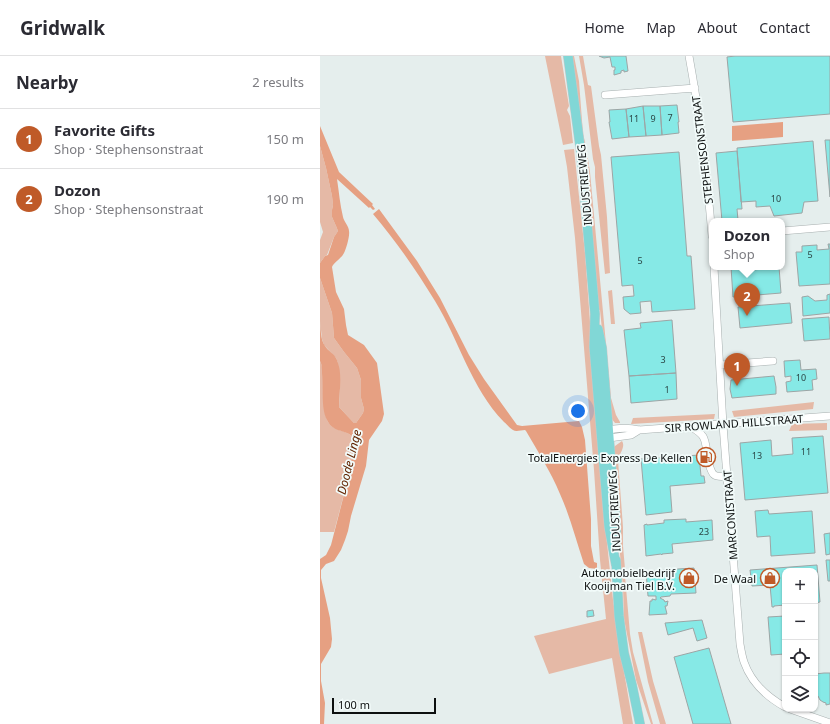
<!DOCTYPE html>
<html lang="en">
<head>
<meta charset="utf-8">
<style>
  :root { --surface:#fff; --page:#f7f7f7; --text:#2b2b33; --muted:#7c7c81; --line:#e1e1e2; --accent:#bf5a28 }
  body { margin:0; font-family:"Noto Sans",sans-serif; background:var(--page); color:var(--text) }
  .controls { position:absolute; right:12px; bottom:12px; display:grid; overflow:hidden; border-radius:8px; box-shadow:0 1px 3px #0004 }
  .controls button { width:36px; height:36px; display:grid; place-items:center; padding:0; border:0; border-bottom:1px solid var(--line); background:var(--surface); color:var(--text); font:20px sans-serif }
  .scale { position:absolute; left:12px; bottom:10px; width:104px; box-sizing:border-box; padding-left:4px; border:2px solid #0c0f0f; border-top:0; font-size:11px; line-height:14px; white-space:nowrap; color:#0c0f0f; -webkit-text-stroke:3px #f2fbfa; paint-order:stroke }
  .you { position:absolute; left:258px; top:355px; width:14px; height:14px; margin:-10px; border:3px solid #fff; border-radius:50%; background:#1a73e8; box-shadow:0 0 0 6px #1a73e833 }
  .badge { display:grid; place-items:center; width:26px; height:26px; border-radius:50%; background:var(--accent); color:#fff; font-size:13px; font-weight:700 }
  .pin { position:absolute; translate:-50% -33px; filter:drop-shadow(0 1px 2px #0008) }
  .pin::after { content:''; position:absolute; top:21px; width:14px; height:12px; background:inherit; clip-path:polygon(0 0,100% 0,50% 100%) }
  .popup { position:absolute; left:389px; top:162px; width:76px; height:52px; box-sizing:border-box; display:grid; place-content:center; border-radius:8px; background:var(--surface); filter:drop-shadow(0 1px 3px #0005); font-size:13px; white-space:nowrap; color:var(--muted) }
  .popup b { font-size:15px; color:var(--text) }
  .popup::after { content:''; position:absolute; left:50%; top:100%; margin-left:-8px; border:8px solid transparent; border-top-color:var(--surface) }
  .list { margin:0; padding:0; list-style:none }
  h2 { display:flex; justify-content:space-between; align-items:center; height:52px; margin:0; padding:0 16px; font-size:17px }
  h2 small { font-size:13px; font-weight:400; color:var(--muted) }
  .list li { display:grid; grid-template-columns:26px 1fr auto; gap:12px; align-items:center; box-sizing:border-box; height:60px; padding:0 16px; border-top:1px solid var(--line) }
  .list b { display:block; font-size:15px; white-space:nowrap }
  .list p { margin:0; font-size:13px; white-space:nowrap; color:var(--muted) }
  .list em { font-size:13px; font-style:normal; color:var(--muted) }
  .icon { flex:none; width:22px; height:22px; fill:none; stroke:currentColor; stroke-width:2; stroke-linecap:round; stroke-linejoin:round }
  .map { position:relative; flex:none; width:510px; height:668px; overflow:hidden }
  header { display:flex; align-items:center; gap:24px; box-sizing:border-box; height:56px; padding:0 20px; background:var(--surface); border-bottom:1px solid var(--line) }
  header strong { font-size:19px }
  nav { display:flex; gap:22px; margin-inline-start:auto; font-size:14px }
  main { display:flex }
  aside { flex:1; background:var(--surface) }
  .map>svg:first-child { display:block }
</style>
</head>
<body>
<header>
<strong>Gridwalk</strong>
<nav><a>Home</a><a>Map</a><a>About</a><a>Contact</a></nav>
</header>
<main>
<aside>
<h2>Nearby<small>2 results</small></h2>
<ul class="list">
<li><span class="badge">1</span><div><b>Favorite Gifts</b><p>Shop · Stephensonstraat</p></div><em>150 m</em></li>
<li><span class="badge">2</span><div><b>Dozon</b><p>Shop · Stephensonstraat</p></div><em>190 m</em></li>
</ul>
</aside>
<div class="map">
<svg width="510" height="668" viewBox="0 0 510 668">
  <rect width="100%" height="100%" fill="#e5eeed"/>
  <path fill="#e5b9a6" d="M225,0H241L249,50L247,54L250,60L253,87L243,89Z
    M251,0H254L259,25L263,78L266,90L270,116L291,342L296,359L300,366V367H295L291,362L280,254H279L260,76Z
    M259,0H263L268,29L271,30L279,90L281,99L287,161L290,217L285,218L275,121V111L273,103L264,29Z
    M0,90L6,112L12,140L13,149L12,154V161L16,170L18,175L14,181L7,199L5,200L0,207V184L3,176L0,166Z
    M254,93L265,197L284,458L293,544L303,610L313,668H303L292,602L229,618L214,580L286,563L280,504L274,414L255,182L247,111L244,94Z
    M0,222L12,257L14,282L24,296L37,312L41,324V342L44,353L43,357L36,367H34L19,351L20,326L18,307L16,302L4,289L2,283L0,265Z
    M292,234L295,268H291L288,235Z
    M0,305C8,322 0,350 8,366C14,375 21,373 29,378C32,380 34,383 36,385L29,419L14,476H0Z
    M494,346L493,353L414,361L412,355Z
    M395,358L394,363L311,368L313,362Z
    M507,367V374L469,375L472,368Z
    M302,385C306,391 299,398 298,404L303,471V490L305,513V520L310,578L313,596L333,668H331L316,624L304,563L303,531L295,443L292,394L295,390Z
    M318,576H322L333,625L346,668H340L328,626Z"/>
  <path fill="#e6a082" d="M463,66V81L412,85V70Z
    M0,70L19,116L53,148L52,149L55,153L53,154L50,151L49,152L17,123C19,136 20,149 23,161C24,166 29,170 29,175C30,180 26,193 24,197C21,203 14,206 12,211L16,236L24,253L26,269L28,279L44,289L57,307L64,358L62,365L49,384L46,410L31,460L28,475L25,484L21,494L14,505L6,508L1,514V522L10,562L12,583L11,591L1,608V625L5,647L4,668H0V503L6,499L11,489L29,419L36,385C34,383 32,380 29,378C22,374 13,375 8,366C0,353 4,332 2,317C2,312 2,309 0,305V265C1,273 0,283 5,290C8,295 15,298 17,304C23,318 19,336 19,351L34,367H36L43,357L44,353L41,342V324L37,312L24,296L14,282L12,257L0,222V207L5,200L8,199L14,181L18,175L16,170L12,161V154L13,149L12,140L6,112L0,90Z
    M59,153L97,205L120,242L149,299L164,323L197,369L202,370L259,365L262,371L265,384L271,463V490L274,506L277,507V513L269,512L264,508C256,484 250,460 240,438C231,416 218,396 206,375L205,374C201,374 196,376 193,374C189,372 187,368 184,366C151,332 139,284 115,245C96,214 76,185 53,158Z"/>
  <path fill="#86e9e6" stroke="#9da5a5" d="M279,0H306L308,15L304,16V14L301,15V17L294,19V14H295V11H292L290,1L284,2Z
    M415,0H510V58L413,66L407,1Z
    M357,49L359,66H358L359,77L342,79L340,50Z
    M323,50H340L342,79L326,80Z
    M323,50L326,80L309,81L306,53Z
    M306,53L309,81L292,83L289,66H290L289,54Z
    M505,84H510V141Z
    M493,85L498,145L484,146L482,157L454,160L450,150L436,151V145L421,146L417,92Z
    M417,95L422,153H417L418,164L402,165L396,97Z
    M359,96L367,200H371L375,253L332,256L331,245L320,246L321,257L310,258L304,253L303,241L314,240L313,229L302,230L291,101Z
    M508,188H510V228L479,230L476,196H482V190L497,189V194L509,193Z
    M411,211H422V215L443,213V211H459L461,237L413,241Z
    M510,238V257L483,260L482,241L488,240L495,245L507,244V239Z
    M470,247L472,267L420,272L418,251Z
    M509,261L510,283L484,285L482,263Z
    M352,264L356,317L309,320L304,274L321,272L320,267Z
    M480,304L481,314L496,313L497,323L492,324L493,334L467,336L466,326L471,325V320L465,321L464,305Z
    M356,317L357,343L311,347L309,320Z
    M454,320L456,331V338L412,342L410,333L411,324Z
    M503,380L508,437L425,444L420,387L451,384L452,400L473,398L472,382Z
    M379,399L381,420H384L385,427L350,430L352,456L326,459L321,403L332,402L335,400L337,402Z
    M448,454L449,458L492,455L495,497L451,500L450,480L437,481L435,455Z
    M366,463V466L392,464L393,484L352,488L353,497L342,498V499L341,498L326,500L324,469L327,468V469L344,467V464Z
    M510,477V498L506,499L504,478Z
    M506,504H510V525H508Z
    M497,509L500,546L495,547V515H465V549L454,550V551H452L450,529L432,530L430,514Z
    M374,512L376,537L351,538L350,540L341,541L340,542L344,544L345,546L348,545L347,550H345L347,558L329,559L330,545H332V543L336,544V540H328L326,515Z
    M273,554L274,560L267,561V555Z
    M465,560V598L451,599L448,561Z
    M382,564L387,582L377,585L373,572L348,579L345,567Z
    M389,592L411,668H373L354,601Z
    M504,617H510V648L506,649V647L503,646L500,644L498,640H495V618Z"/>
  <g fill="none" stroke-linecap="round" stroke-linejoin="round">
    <g stroke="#a7afaf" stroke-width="8">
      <path id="minor" d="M369,0C380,60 387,120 392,180
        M285,39L375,32
        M462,175L510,171
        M394,211L403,369L420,588C421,594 422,600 424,606C431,626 447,641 465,651
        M400,309L453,305
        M370,370C384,379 385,380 387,397
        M319,374L311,379L289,382L281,377C292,372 307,371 319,374L510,360
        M388,405C392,418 392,422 407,420
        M470,653L510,667"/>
    </g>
    <g stroke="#cacaca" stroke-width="10">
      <path id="major" d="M248,0L261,97L275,258L274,291L289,471L296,509
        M278,273L282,292L296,470V487
        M296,504L299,560L304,597L312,629L320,668"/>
    </g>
    <use href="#minor" stroke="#fff" stroke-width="7"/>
    <use href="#major" stroke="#81d7d6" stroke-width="9"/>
  </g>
  <defs>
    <g id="fuel-ring" transform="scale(1)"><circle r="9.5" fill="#f2fbfa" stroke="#bf5a28" stroke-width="1.5"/><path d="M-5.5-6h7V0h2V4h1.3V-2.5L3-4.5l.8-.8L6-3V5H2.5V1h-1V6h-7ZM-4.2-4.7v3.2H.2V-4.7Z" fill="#bf5a28"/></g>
    <g id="shop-ring" transform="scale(1)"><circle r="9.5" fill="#f2fbfa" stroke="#bf5a28" stroke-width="1.5"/><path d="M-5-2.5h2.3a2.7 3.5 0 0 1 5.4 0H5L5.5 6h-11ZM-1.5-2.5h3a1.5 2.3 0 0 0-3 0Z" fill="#bf5a28"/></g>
  </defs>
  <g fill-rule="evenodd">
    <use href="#fuel-ring" x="386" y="401"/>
    <use href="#shop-ring" x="369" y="522"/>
    <use href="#shop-ring" x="450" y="522"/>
  </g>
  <g text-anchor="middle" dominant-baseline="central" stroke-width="3.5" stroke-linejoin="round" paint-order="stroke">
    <g font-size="9" fill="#2a4645">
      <text x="350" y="61">7</text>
      <text x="314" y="62">11</text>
      <text x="333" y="62">9</text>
      <text x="456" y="142">10</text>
      <text x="490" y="198">5</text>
      <text x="320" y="204">5</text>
      <text x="343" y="303">3</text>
      <text x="481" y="321">10</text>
      <text x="347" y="333">1</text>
      <text x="486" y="395">11</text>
      <text x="437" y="399">13</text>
      <text x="384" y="475">23</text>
    </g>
    <g font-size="11" fill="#0c0f0f" stroke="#f2fbfa">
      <text transform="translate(382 94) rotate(-97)">STEPHENSONSTRAAT</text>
      <text transform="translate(264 129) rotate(-95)">INDUSTRIEWEG</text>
      <text transform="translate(414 367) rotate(-4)">SIR ROWLAND HILLSTRAAT</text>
      <text transform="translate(294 455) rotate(-93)">INDUSTRIEWEG</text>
      <text transform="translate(410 459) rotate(-94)">MARCONISTRAAT</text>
    </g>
    <g font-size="11" fill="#0c0f0f" stroke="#f2fbfa" text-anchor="end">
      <text x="372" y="401">TotalEnergies Express De Kellen</text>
      <text x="355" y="516">Automobielbedrijf<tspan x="355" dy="13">Kooijman Tiel B.V.</tspan></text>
      <text x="436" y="522">De Waal</text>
    </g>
    <g font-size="12" font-style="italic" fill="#632502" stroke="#f2fbfa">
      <text transform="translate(29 406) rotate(-76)">Doode Linge</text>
    </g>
  </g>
</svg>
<div class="controls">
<button>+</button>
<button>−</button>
<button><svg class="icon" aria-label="locate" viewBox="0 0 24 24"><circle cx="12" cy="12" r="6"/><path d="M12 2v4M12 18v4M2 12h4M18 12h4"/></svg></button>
<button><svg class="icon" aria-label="layers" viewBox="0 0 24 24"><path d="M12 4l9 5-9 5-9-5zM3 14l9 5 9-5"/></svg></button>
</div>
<div class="scale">100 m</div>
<div class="you"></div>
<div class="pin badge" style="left:417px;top:330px">1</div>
<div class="pin badge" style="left:427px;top:260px">2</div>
<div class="popup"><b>Dozon</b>Shop</div>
</div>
</main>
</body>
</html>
